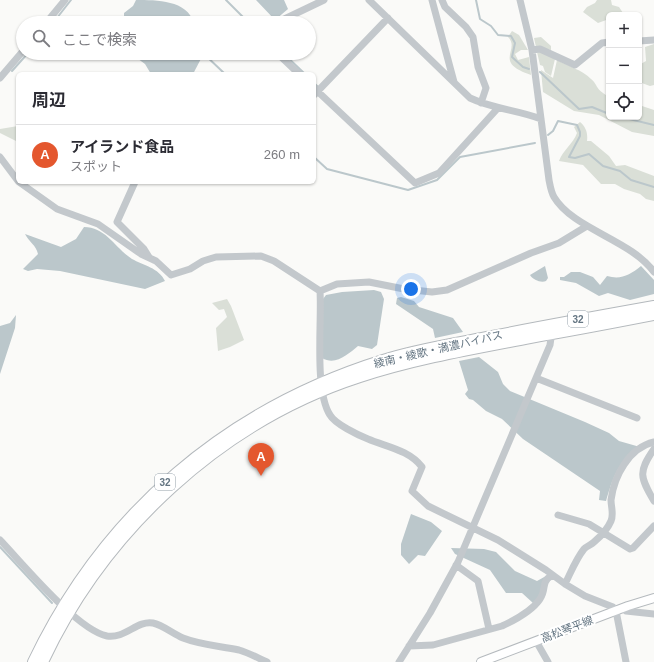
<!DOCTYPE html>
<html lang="ja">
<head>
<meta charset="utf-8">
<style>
  :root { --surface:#fff; --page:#f2f2f3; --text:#2b2b33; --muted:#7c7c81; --line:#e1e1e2; --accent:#e4572e }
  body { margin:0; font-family:Arial,"Noto Sans JP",sans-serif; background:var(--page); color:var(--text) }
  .controls { position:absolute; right:12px; top:12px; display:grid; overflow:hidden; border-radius:6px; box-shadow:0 1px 3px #0004 }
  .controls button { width:36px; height:36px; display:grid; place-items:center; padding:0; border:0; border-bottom:1px solid var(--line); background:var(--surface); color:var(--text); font:20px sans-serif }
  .you { position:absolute; left:411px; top:289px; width:14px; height:14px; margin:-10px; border:3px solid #fff; border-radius:50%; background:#1a73e8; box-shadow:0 0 0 6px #1a73e833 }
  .badge { display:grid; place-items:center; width:26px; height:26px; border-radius:50%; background:var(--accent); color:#fff; font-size:13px; font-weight:700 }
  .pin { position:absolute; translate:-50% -33px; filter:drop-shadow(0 1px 2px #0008) }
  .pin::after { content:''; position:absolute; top:21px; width:14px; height:12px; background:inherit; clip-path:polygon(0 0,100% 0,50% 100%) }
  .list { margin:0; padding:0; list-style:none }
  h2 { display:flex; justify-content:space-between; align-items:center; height:52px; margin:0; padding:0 16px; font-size:17px }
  h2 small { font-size:13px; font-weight:400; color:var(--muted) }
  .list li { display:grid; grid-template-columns:26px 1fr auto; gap:12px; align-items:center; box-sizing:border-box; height:60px; padding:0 16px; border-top:1px solid var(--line) }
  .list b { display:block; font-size:15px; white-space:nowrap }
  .list p { margin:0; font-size:13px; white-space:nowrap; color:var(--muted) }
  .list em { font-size:13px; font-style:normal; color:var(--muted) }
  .icon { flex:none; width:22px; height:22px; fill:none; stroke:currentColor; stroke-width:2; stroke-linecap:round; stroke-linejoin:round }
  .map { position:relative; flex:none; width:654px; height:662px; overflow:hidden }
  .search { position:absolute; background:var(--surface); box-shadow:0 1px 3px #0004; left:16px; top:16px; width:300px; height:44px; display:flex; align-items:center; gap:10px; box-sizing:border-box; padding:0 14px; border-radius:22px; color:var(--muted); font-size:15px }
  .panel { position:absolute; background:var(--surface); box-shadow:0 1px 3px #0004; left:16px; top:72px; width:300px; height:112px; border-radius:6px }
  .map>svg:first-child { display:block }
</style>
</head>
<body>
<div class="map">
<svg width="654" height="662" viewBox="0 0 654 662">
  <rect width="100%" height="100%" fill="#fafaf8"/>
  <path fill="#dadfd7" d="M597,0H611L612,5L619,7L623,13L609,15V19L598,23L583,12L587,7L595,3Z
    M512,31L519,35L528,50H521L515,54L518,60L529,57L531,75C492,62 521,50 508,37Z
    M541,37L551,46V50L536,47L534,38Z
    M654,44V85L650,86L639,82V65L646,61L645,47Z
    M541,51L555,59L551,76L545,72L543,66L540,65L537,52Z
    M557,60C568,66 582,70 591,79C598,85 595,88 606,95L609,94V117H639V105L654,110V136L632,132L599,115L574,111L543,92L541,70L553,78Z
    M580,122C586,127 588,133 587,141H591L609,156L616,166L625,165L654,176V201L646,199L640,194L624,189L615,184H601L583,165L559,161C563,150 573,144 577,133L574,127Z
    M18,126L16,141L0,133V129Z
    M227,299L231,306L244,340L230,347L218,351L216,328L227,317L224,309L219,310L212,303Z"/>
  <path fill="#bbc7cb" d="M136,0C157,0 187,0 194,23H124V13L133,6Z
    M256,0H284L288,9L275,20Z
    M130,53H204L193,74H151L145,64Z
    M84,227C106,227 115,248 132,259C143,265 159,268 165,281L145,289L60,271L37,269L28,271L23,269L38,254C36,245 29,242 25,234L61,247L76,239Z
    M545,266L548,278L546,281C541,283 533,280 530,275Z
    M641,266L654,280V294L630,300L608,293L599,296L576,283L560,280V277H564L571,272H580L593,277L600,285L607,276C621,280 630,275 641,266Z
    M374,290L381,292L384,299L377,345L372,349L358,346C348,354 336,366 322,358L323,299L326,295L342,292Z
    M401,297L414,301L419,307L453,318L463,332L435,338L433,329L396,304L397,298Z
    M16,315L15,328L0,374V326L10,323Z
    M479,357L498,372L503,384L510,391L585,422L609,433L619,441L640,447C617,463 614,475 606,501L599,500L600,491L523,439L502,419L486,411L473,400L469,399L465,394L468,390L459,361Z
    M411,514L431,522L442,531L425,556L418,555L409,564L401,555V544Z
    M451,548L484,549L496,552L515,571L537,581L546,576L539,598L533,603L522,593H506L490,570L455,554Z"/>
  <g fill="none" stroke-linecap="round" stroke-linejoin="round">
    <path stroke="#bbc7cb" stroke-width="2" d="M226,0L249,23
      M476,0L480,19L491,26L498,35L511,36L515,43L512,57L523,67L529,69
      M53,23L71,0
      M203,53L225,74
      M283,53L305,74
      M12,71L28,53
      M540,72L579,109L592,107L609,114
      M314,83L318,87
      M621,117L654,125
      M548,135L553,131L558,121L577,125L580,132V136L569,157L575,158L589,154L603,166L620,171L631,180L654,187
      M314,157L327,169L408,190L437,180L460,157L535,143
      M0,547L52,603"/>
    <g stroke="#b5babe" stroke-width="10">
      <path id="major" d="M481,662L628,606L654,598"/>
    </g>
    <g stroke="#b4b9bd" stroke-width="12">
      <path id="highway" d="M33,662C104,513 226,409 383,360C417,349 452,344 487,337C542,326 598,316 654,306
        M43,662C104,531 221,422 360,377C415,359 473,349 530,338C571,331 613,323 654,315"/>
    </g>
    <path stroke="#c3c8cc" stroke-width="7" d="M369,0L470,98C493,109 518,110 541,119
      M432,0L454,82
      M442,0L445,7L466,27L473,37L478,67L486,88L481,103
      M520,0L532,50L549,180C550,185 551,192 554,197C573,229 631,240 654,272
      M46,23L65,0
      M276,23L324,0
      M639,41L654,40
      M532,50L540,49L575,65L602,43L609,42
      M277,53L299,74
      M0,78L23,51
      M314,88L415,183L439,173L498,108
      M314,95L388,18
      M0,157L18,181
      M19,182L57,209L98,224L141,254L156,261L171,275L190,269L203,261L216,257L261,256L274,261L320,291
      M135,182L117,222L144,249L149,257
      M320,291C322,322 314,390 330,415C335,424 358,435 368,439C387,447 409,450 422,467L412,491L428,506L498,540L546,570L565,584L585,596L613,607L616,611L626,662
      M320,291L337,284L369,282L404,289L432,292L447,290L531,253L559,243L587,226
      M536,378L637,418
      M654,449C638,472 640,477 654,501
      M558,515L589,524L630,549L633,548L654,526
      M0,540C22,563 77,630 107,636C125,639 137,620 153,623C163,625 173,634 183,638C201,645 220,646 239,650C249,653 258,658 267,662
      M456,565L478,581L489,629
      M565,584C571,572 576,559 584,549C587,546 591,545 594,542C600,537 608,528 611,521C614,514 611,507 611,500C614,476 629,448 654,442
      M623,608L626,611L654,614
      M536,641L548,662
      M409,646L433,645L502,626C515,620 532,611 540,599C547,589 540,583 552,575
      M399,662L430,613L458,562L550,345L552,331"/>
    <use href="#major" stroke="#fff" stroke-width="8"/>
    <use href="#highway" stroke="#fff" stroke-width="10"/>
  </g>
  <g text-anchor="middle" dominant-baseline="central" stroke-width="4" stroke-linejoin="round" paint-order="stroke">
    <g fill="#fff" stroke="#939fa8" stroke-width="1">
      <rect x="568" y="311" width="20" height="16" rx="3"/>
      <rect x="155" y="474" width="20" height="16" rx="3"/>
    </g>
    <g font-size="10" font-weight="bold" fill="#657683">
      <text x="578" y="319">32</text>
      <text x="165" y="482">32</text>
    </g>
    <g font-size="11" fill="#657683" stroke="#fff">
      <text transform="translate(438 349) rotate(-13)">綾南・綾歌・満濃バイパス</text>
      <text transform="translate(567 629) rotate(-21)">高松琴平線</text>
    </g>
  </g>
</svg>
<div class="controls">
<button>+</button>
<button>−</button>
<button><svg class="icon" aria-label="locate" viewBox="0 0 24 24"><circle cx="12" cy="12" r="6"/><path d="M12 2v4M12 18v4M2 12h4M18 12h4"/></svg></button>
</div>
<div class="you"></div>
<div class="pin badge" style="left:261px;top:476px">A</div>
<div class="search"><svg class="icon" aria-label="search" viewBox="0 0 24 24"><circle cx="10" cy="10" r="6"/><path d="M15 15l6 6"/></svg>ここで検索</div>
<section class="panel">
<h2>周辺<small></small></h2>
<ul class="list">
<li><span class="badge">A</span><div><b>アイランド食品</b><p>スポット</p></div><em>260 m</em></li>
</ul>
</section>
</div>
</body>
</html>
